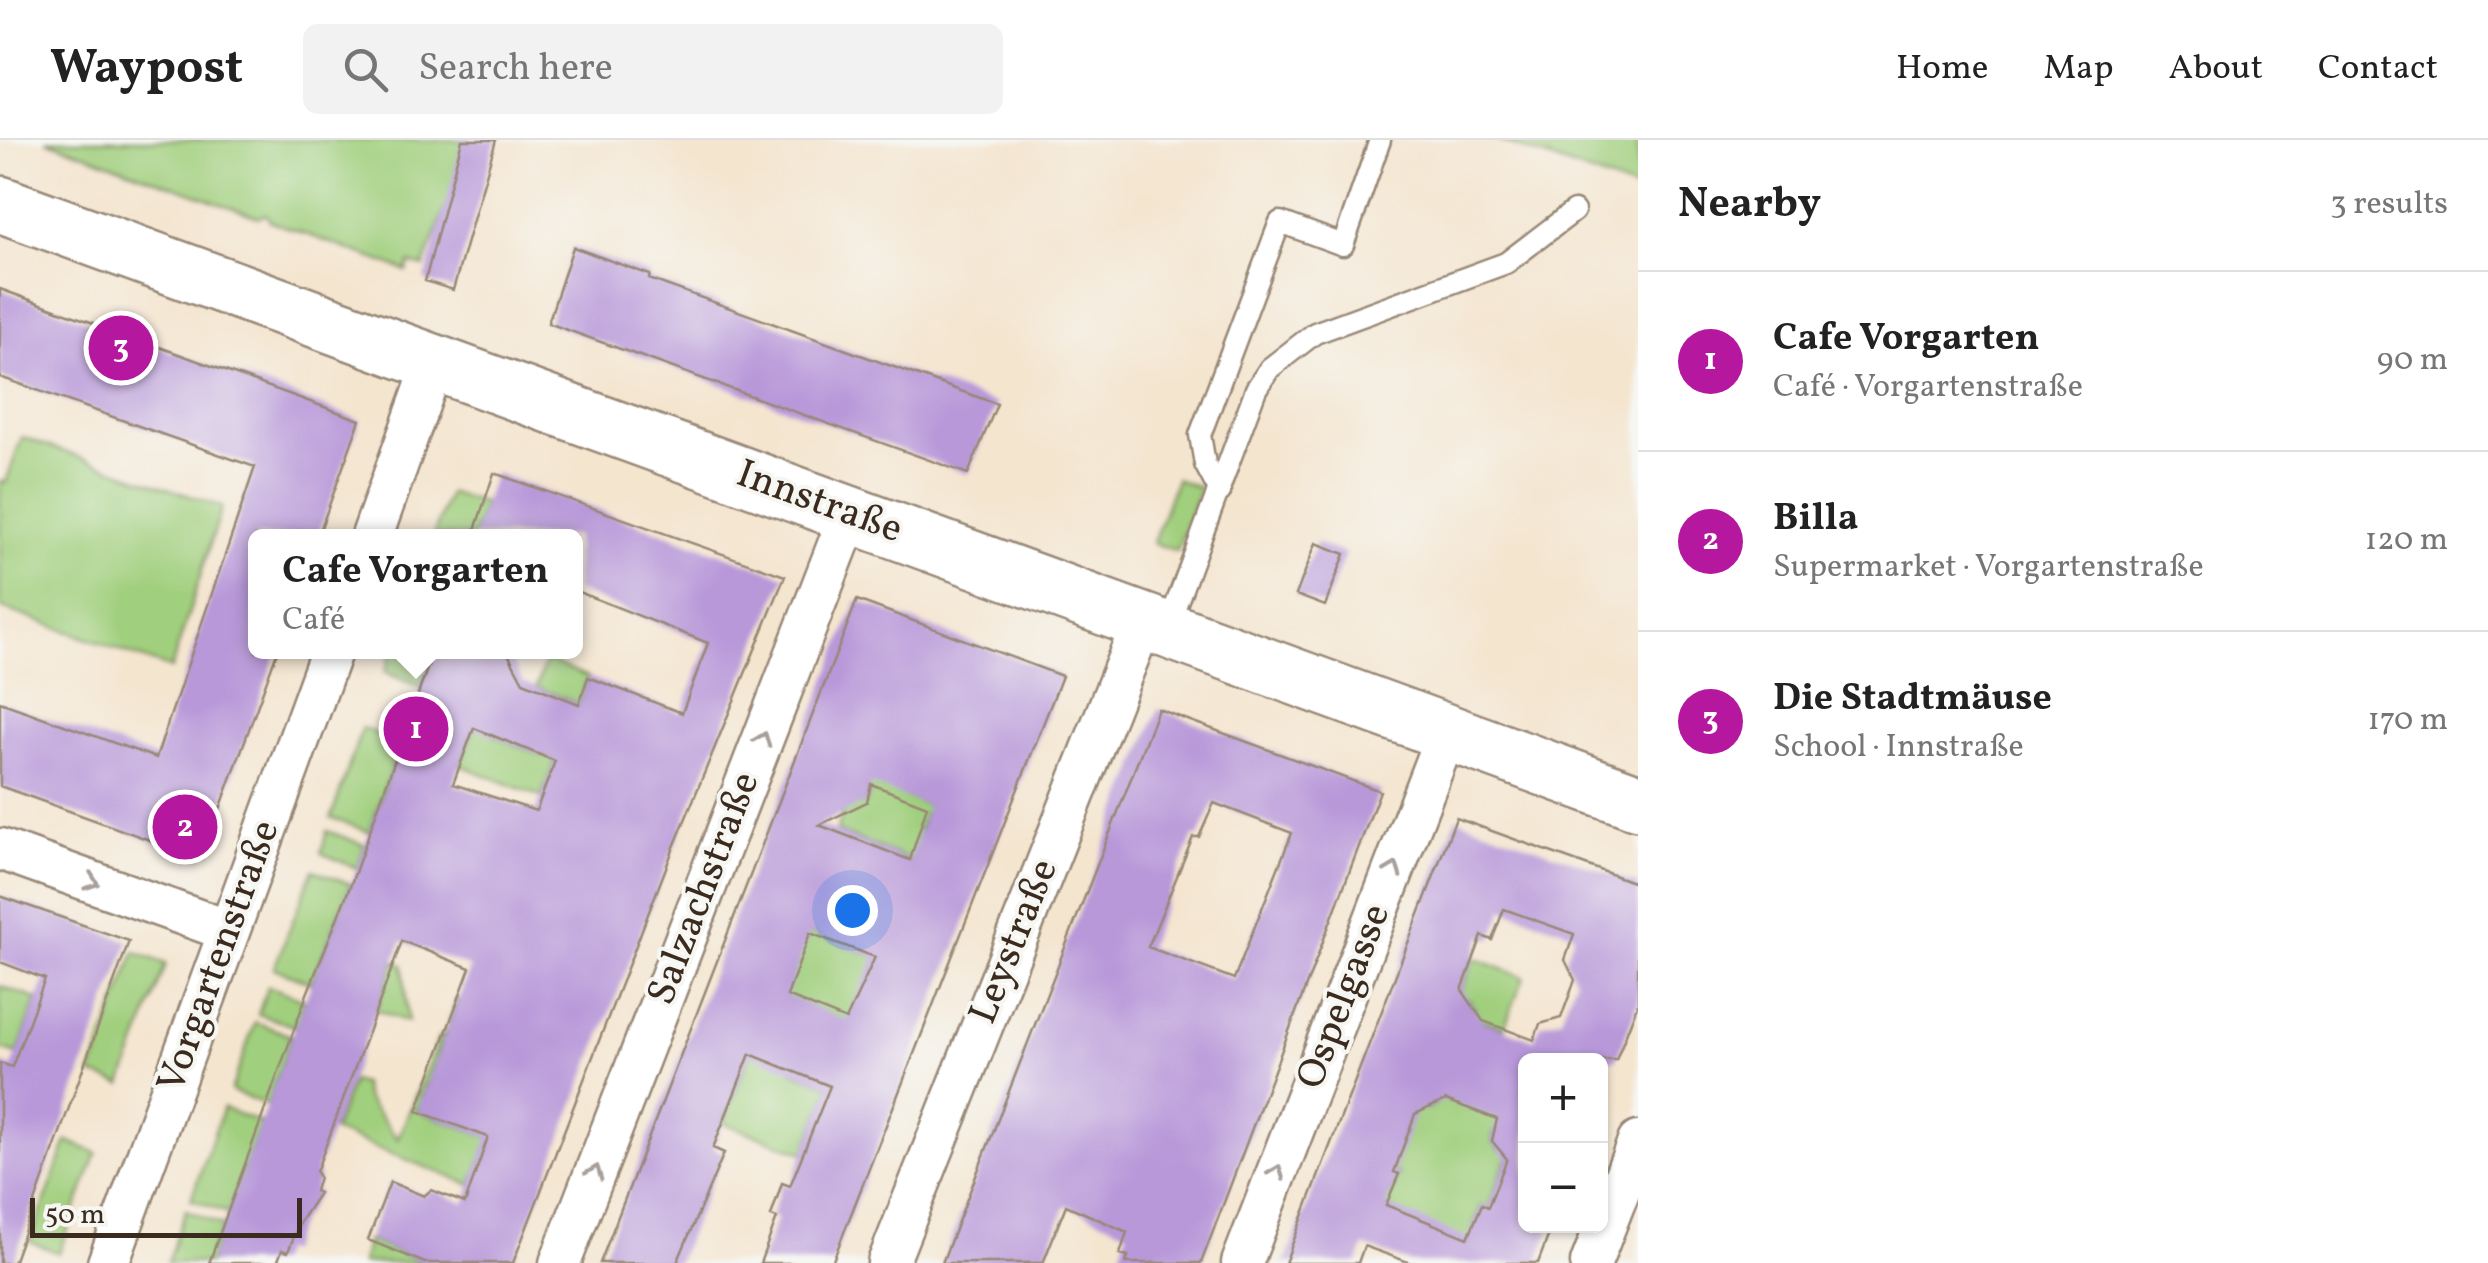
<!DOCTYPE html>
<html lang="en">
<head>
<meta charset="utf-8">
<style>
  :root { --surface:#fff; --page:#f2f2f2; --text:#222; --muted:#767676; --line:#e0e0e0; --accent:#b5179e }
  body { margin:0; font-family:Vollkorn,serif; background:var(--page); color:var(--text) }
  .controls { position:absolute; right:30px; bottom:30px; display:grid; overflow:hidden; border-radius:15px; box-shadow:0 2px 8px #0004 }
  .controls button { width:90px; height:90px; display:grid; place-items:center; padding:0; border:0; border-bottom:2px solid var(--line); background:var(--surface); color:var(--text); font:50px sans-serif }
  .scale { position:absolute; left:30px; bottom:25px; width:272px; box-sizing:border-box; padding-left:10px; border:5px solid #3b2a1e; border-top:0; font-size:28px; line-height:35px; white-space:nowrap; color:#3b2a1e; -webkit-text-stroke:8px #f6f6f2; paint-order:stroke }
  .you { position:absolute; left:852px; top:770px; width:35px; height:35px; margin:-25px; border:8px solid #fff; border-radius:50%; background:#1a73e8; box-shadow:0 0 0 15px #1a73e833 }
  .badge { display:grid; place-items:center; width:65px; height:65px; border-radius:50%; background:var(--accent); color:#fff; font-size:32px; font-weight:700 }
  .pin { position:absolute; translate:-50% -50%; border:5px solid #fff; box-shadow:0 2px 10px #0006 }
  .popup { position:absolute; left:248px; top:389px; width:335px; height:130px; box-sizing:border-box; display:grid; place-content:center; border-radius:15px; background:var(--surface); filter:drop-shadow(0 2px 8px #0005); font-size:32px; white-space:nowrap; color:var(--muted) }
  .popup b { font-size:38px; color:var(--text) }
  .popup::after { content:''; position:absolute; left:50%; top:100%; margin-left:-20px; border:20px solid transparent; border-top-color:var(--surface) }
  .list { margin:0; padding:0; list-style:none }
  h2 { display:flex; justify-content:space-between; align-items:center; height:130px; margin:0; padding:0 40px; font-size:42px }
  h2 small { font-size:32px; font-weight:400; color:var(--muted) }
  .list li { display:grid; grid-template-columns:65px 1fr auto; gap:30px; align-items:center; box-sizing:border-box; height:180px; padding:0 40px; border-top:2px solid var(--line) }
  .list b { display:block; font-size:38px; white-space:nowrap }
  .list p { margin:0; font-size:32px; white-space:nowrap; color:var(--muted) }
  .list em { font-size:32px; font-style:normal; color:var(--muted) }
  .icon { flex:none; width:55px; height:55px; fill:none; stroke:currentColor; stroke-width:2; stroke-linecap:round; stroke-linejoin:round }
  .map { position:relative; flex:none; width:1638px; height:1123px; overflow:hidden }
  header { display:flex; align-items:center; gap:60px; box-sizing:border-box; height:140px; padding:0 50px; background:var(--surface); border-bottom:2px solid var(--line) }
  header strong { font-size:48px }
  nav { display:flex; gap:55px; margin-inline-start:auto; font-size:35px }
  .search { width:700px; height:90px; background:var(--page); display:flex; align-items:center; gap:25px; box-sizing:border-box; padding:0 35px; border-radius:15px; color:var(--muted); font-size:38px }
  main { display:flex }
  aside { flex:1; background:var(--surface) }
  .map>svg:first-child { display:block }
</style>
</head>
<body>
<header>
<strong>Waypost</strong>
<div class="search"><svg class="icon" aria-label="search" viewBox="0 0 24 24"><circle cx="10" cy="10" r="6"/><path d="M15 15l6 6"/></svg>Search here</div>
<nav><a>Home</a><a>Map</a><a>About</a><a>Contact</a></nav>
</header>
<main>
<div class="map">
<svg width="1638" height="1123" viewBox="0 0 1638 1123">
  <rect width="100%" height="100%" fill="#f6f6f2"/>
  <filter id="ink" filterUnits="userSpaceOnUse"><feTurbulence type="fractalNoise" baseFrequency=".01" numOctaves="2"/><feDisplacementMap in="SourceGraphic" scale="20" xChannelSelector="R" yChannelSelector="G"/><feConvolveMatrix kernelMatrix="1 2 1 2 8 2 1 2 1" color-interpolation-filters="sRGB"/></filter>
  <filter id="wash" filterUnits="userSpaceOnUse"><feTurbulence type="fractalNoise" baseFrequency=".0048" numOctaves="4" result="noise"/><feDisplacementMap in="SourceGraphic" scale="40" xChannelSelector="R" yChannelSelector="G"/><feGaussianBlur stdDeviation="2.25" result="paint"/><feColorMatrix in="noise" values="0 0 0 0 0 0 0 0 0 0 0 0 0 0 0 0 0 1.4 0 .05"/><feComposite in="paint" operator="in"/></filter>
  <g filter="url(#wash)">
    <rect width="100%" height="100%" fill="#f4e5cf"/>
    <path fill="#a0cf7d" stroke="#6e7c4e" stroke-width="2.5" d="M46,0H469L424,127L409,123L407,131L270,81L266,74L258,77Z
      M1498,0H1638V51Z
      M22,297L222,367L171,529L0,467V341L6,342Z
      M1176,339L1200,348L1177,411L1153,403Z
      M449,353L484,363L473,396H433Z
      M392,512H433L420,547L385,532Z
      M546,520L588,537L579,564L536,547Z
      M481,570L494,596L555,621L541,657L460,625Z
      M362,588L400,603L369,692L331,678Z
      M862,638L940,671L924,674L919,691L926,706L918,723L837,691L844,668L867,662L869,652L860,644Z
      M327,691L365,705L357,728L321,713Z
      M313,730L351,744L311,843L274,828Z
      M803,790L879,818L847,882L787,858L783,850Z
      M135,812L166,824L122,945L91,934Z
      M1474,818L1524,837L1504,888L1473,877L1475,869L1468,859L1460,855Z
      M394,822L403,825L408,882L376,870Z
      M0,846L37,859L17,914L0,908Z
      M268,846L305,860L296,887L258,874Z
      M457,860L521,887L517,925L443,897L417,971L487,996L489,1000L471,1045L333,991L352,941L362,944L366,959L398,999L439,896H444Z
      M255,882L292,896L267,965L231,951Z
      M760,885L792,931L830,946L804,1013L724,983Z
      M1440,957L1521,984L1494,991L1492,1001L1499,1009L1509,1013L1488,1067L1481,1065L1473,1087L1471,1109L1377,1070L1391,1053L1399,1034L1393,1031L1416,964L1427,969L1436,964Z
      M223,968L261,983L228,1073L191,1059Z
      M67,1001L97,1013L59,1113L30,1102Z
      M186,1070L223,1086L209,1123H167Z
      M368,1100L425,1123H361Z"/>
    <g id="blocks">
      <path fill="#b898d9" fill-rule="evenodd" d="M462,0H496L453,150L425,141Z
        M573,107L650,135L649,139L997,264L968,334L548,183Z
        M0,149L360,280L318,396H256V512H277L202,719L0,646V562L156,618L255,327L0,237Z
        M494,333L785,436L674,707L513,1123H425L368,1100L390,1042L424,1056L431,1050L465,1063L488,997L417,971L470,828L402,801L316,1032L319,1037L315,1051L319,1053L299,1083L288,1112L282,1110L277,1123H209L307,854L351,744L433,512H507L523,542L579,564L588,537L682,573L708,503L576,451V396H473ZM474,588L555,621L536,671L453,644Z
        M1316,403L1345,414L1325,466L1296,455Z
        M857,460L1062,536L832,1123H760L777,1078L771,1076L782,1043L790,1046L830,946L750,914L713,1008L724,1013L677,1123H600ZM871,644L927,666L910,720L819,685L867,662ZM810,793L875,817L846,880L787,856Z
        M1158,569L1380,651L1201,1123H1126L1128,1116L1120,1114L1127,1092L1066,1065L1043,1123H942ZM1214,663L1292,693L1234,839L1148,807L1193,697H1199Z
        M1456,678L1638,744V863L1616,920H1526V1086H1552L1538,1123H1411L1364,1106L1358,1123H1285ZM1504,769L1574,794L1565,820L1575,840L1561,878L1540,884L1534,900L1483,881L1462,850L1482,796L1492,800ZM1446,960L1497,979L1492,1001L1507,1019L1488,1067L1482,1064L1468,1098L1386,1065L1399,1034L1394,1032L1415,974Z
        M0,756L129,801L13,1123H0V923L12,927L45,839L0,822Z"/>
    </g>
  </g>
  <g filter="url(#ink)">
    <use href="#blocks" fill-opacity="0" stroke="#988876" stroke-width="2.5"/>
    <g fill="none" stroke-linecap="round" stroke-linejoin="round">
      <g stroke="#988876" stroke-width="25">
        <path id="lane" d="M1220,352L1205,324L1200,295L1280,82L1343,105L1380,0
          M1167,489L1256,249L1270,228L1315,193L1506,123L1574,71"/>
      </g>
      <g stroke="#988876" stroke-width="45">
        <path id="street" d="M372,396L434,223
          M0,709L229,791
          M108,1123L331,512
          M560,1123L850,374
          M888,1123L1143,481
          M1242,1123L1447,592
          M1591,1123L1638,1002"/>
      </g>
      <g stroke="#988876" stroke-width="60">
        <path id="secondary" d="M0,64L1638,662"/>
      </g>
      <use href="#lane" stroke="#fff" stroke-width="20"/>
      <use href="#street" stroke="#fff" stroke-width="40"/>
      <use href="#secondary" stroke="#fff" stroke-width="55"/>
    </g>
    <defs><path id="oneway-chevron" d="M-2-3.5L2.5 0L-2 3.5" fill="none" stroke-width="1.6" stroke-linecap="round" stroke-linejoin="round" transform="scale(2.5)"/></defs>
    <g stroke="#a79f9a">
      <use href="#oneway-chevron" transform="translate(763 599) rotate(-69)"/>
      <use href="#oneway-chevron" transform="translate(1394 729) rotate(-69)"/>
      <use href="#oneway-chevron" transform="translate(92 742) rotate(20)"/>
      <use href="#oneway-chevron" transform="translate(595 1032) rotate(-69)"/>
      <use href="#oneway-chevron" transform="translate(1277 1032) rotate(-69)"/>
    </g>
  </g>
  <g text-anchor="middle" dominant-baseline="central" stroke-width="8" stroke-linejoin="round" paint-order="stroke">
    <g font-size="40" fill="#3b2a1e" stroke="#f6f6f2">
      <text transform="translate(819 363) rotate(20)">Innstraße</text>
      <text transform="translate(705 749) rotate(-69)">Salzachstraße</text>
      <text transform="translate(1015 802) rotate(-68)">Leystraße</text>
      <text transform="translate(220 817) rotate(-70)">Vorgartenstraße</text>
      <text transform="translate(1345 857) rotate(-69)">Ospelgasse</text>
    </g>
  </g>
</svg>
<div class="controls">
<button>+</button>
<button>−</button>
</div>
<div class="scale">50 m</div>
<div class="you"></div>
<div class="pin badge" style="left:416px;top:589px">1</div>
<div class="popup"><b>Cafe Vorgarten</b>Café</div>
<div class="pin badge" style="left:185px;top:687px">2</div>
<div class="pin badge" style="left:121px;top:208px">3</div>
</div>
<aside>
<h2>Nearby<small>3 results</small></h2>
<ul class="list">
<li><span class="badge">1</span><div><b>Cafe Vorgarten</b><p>Café · Vorgartenstraße</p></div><em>90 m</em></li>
<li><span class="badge">2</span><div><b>Billa</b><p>Supermarket · Vorgartenstraße</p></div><em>120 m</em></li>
<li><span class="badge">3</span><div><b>Die Stadtmäuse</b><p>School · Innstraße</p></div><em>170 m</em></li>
</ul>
</aside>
</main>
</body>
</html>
